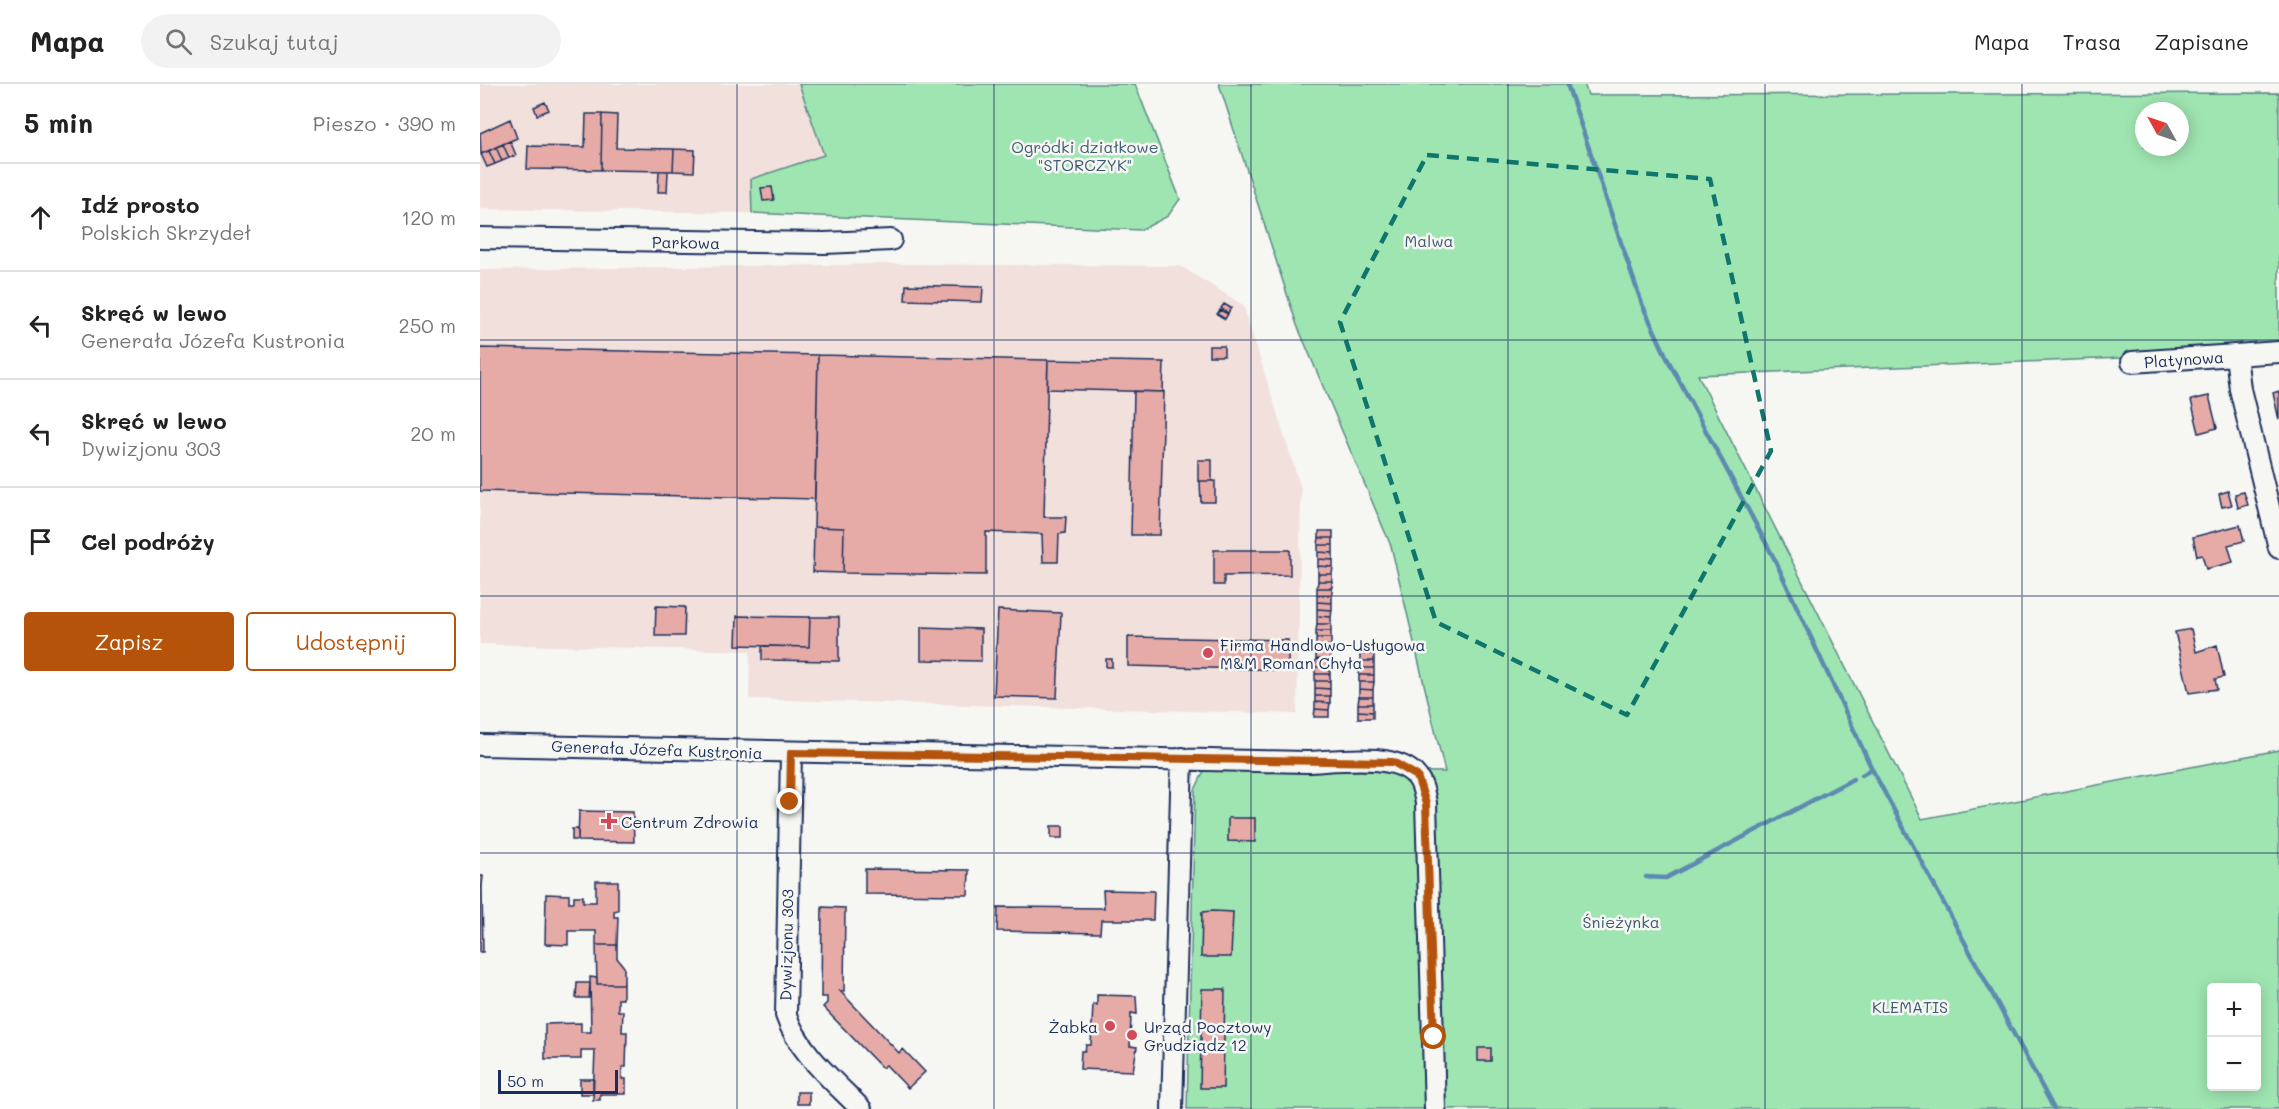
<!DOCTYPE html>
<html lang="pl">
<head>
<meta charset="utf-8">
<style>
  :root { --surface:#fff; --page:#f2f2f2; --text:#222; --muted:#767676; --line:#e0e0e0; --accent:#b45309 }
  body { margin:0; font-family:Mali,sans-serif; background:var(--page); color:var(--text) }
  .controls { position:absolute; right:18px; bottom:18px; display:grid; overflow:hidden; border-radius:6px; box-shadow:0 3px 15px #0003 }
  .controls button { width:54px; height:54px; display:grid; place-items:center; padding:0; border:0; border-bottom:2px solid var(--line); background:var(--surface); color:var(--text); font:30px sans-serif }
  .compass { position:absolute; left:1655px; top:18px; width:54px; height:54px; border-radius:50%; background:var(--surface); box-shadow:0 3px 15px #0003; rotate:310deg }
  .scale { position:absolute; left:18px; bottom:15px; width:120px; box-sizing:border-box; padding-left:6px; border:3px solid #1b2f5e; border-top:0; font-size:16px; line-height:21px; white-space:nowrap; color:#1b2f5e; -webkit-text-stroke:4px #f6f6f2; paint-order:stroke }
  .stop { position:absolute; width:18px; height:18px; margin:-14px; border:4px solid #b45309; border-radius:50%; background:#fff }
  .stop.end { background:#b45309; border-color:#fff; box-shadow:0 2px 6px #0008 }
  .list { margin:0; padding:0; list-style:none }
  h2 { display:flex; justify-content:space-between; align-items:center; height:78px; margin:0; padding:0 24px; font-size:26px }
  h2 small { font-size:20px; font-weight:400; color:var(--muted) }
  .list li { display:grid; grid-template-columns:39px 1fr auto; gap:18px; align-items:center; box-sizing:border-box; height:108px; padding:0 24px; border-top:2px solid var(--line) }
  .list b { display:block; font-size:22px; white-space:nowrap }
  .list p { margin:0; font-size:20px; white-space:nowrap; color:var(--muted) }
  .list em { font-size:20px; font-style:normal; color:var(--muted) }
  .actions { display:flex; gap:12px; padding:18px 24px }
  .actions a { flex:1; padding:14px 0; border:2px solid var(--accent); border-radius:6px; text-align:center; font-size:21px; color:var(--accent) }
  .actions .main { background:var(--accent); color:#fff }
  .icon { flex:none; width:33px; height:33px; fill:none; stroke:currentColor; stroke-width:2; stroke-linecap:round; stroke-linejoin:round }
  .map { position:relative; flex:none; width:1799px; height:1025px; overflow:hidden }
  header { display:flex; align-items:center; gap:36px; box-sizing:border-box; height:84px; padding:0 30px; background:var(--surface); border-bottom:2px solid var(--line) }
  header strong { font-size:28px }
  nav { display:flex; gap:33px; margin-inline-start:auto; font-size:21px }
  .search { width:420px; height:54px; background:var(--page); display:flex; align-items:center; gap:15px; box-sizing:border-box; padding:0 21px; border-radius:33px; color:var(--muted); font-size:22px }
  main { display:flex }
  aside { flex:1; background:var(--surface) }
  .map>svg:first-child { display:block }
</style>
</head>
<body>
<header>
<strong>Mapa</strong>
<div class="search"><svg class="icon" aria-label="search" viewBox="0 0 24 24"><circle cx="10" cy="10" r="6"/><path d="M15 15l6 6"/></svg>Szukaj tutaj</div>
<nav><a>Mapa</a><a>Trasa</a><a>Zapisane</a></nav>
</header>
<main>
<aside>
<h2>5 min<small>Pieszo · 390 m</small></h2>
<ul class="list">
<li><svg class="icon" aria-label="ahead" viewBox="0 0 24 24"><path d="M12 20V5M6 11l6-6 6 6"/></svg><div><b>Idź prosto</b><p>Polskich Skrzydeł</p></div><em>120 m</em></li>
<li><svg class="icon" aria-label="left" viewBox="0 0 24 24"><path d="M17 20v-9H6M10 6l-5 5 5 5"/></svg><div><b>Skręć w lewo</b><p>Generała Józefa Kustronia</p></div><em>250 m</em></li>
<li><svg class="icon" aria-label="left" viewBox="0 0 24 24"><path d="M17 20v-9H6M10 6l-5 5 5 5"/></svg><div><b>Skręć w lewo</b><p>Dywizjonu 303</p></div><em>20 m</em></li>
<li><svg class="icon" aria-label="arrive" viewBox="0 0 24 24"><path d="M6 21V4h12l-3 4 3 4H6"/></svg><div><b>Cel podróży</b></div></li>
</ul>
<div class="actions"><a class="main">Zapisz</a><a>Udostępnij</a></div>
</aside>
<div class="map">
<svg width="1799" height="1025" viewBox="0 0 1799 1025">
  <rect width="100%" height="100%" fill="#f6f6f2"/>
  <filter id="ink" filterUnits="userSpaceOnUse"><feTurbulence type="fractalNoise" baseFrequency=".0167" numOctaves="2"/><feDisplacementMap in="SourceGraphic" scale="12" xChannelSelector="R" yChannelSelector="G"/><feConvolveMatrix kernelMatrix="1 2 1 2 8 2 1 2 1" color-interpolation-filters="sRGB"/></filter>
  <g filter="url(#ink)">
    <path fill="#f1e0dc" d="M0,0H319L344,71L272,95V129L0,125Z
      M412,180L700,182L763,221L821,405L817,630L269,615L270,567L0,560V186Z"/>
    <path fill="#9fe5b1" stroke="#5d8a88" stroke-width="1.5" fill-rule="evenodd" d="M319,0H655L700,115L688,132L661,146L272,129L271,95L344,71Z
      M739,0H1104L1108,11L1799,9V260L1642,274L1218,291L1442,735L1799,666V1025H707L715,706L725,685L965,688L911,462L817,241ZM1664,27H1700V63H1664ZM1732,904H1776V1002H1732Z"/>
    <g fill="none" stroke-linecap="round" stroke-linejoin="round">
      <path stroke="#5c8ab1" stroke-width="4.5" d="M1087,0L1162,220L1188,276L1295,476L1392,685L1574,1025
        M1382,691L1392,685
        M1166,793L1186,794L1373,695"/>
    </g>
    <path fill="#e6aba7" stroke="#1b2f5e" stroke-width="1.5" d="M65,18L69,26L57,31L54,23Z
      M106,30H122L121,86L47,85L48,62L105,63Z
      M122,30L137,31L136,64L194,65L193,87L121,86Z
      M30,35L37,54L1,70L0,49Z
      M30,57L36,71L29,74L23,60Z
      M23,60L29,74L22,77L16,63Z
      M16,63L22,77L15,80L9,67Z
      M194,65L215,66L214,88L193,87Z
      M9,67L15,80L7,83L1,70Z
      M179,87H188L187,108H178Z
      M292,103L294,116L283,117L281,104Z
      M426,201L503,203L502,218L425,216Z
      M744,220L751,224L748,229L741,224Z
      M740,226L748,230L745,235L737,230Z
      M729,262H744V272H729Z
      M0,264L338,271L335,415L0,407Z
      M338,271L568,276L564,433H586L585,449L579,450L578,478H563L562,450L506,448V491L363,489L364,444L334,443Z
      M568,276L684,278L683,308L567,305Z
      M654,307L684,308L680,451H651Z
      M1799,307V336L1793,309Z
      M1729,312L1737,344L1719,349L1711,316Z
      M718,376H732V397H718Z
      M720,397H735V418H721Z
      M1748,407L1752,421L1742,423L1739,410Z
      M1764,408L1768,421L1758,424L1755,410Z
      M1760,441L1764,457L1748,461L1753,478L1726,485L1722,471L1717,472L1713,453Z
      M334,443L364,444L363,489L333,488Z
      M839,447H853V454H839Z
      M839,454H853V461H838Z
      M838,461H853V469L838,468Z
      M734,466H810V491L744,492V501H734Z
      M838,468L853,469V476L838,475Z
      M838,475L853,476V483L838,482Z
      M838,482L853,483L852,490H838Z
      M838,490H852V497H838Z
      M838,497H852V504H837Z
      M837,504H852V511H837Z
      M837,511H852V519L837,518Z
      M837,518L852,519V526L837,525Z
      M176,522L205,523L204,552H175Z
      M837,525L852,526L851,533L837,532Z
      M518,526L581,529L577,614L514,612Z
      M257,532L330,533L329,563L256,561Z
      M837,532L851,533V540H837Z
      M330,533H359V577L282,576V562L329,563Z
      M837,540H851V547H836Z
      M441,543L501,545V577L441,576Z
      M1711,545L1716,568L1737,561L1744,593L1735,595L1737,605L1709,609L1695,548Z
      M836,547H851V554H836Z
      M648,553L808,556V586L648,582Z
      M836,554H851V562L836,561Z
      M836,561L851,562V569L836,568Z
      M880,561H895L894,570H880Z
      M836,568L851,569L850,576L836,575Z
      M880,570H894V577H880Z
      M626,575H632V583H626Z
      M836,575L850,576V583H835Z
      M880,577H894V584H879Z
      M835,583H850V590H835Z
      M879,584H894V591H879Z
      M835,590H850V597H835Z
      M879,591H894V598H879Z
      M835,597H850V605L835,604Z
      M879,598H894L893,606L879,605Z
      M835,604L850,605V612H835Z
      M879,605L893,606V613H879Z
      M835,612H850V619L835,618Z
      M879,613H893V620H878Z
      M835,618L850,619L849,626L835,625Z
      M878,620H893V628L878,627Z
      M835,625L849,626V633H834Z
      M878,627L893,628V634H878Z
      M99,727L153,728L154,758L98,757Z
      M748,734H775V758L748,757Z
      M571,742H583V754H571Z
      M92,745H98V756H92Z
      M385,785L489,786L488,811L385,810Z
      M0,792H3L2,803H0Z
      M116,797H138V826L134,827V833H138L137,861H116V847H88V861L65,860L66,810L89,811V818H94V812H103V818H116Z
      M0,803H2L3,868H0Z
      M623,806L674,807L673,836H621L620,849L517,847L518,823L624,824Z
      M342,823L365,824L364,907H360L419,969L423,965L445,988L428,1004L406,981L402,984L343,923L347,919V913H341Z
      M733,827L753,828L751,873H721L722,828Z
      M116,861H137V874L144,883V900H117Z
      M110,893L117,894V900H143V915H138V927H143L142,948H147L146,983H142V995H146V1010H120V1016H113L115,966H101V975H65V940L101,939V948H111Z
      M97,899H110L109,914H96Z
      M722,905H745L743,1004H720Z
      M617,911L656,912L657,930L651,929L650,962L657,963L653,987L600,985L601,967H605L606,961H611L613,920L617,921Z
      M998,964H1011V977H998Z
      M100,995H113V1010H100Z
      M317,1008H329V1020H317Z"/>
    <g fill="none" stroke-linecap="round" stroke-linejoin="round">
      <g stroke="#1b2f5e" stroke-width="24">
        <path id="street" d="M0,154L345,159L411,156
          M1756,271L1760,305L1799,464
          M1652,278L1799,268
          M0,661L827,678C856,677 917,667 937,693C943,700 944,710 946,719L955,1025
          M311,669L306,931C318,968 354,997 381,1025
          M692,1025L702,674"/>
      </g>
      <use href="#street" stroke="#f6f6f2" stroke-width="20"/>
    </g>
  </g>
  <g fill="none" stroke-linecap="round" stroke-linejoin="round" filter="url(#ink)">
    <path stroke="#b45309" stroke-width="8" d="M310,718L311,669L913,678L937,692L946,720L954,953"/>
  </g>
  <path fill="none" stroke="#0f766e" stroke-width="4.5" stroke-dasharray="12 8" stroke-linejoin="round" d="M947,71L1230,95L1291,367L1147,631L956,538L860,238Z"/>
  <path fill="none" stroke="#1b2f5e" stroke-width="1.5" stroke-opacity="0.55" d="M257,0V1025M514,0V1025M771,0V1025M1028,0V1025M1285,0V1025M1542,0V1025M0,256H1799M0,512H1799M0,769H1799"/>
  <g fill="#d1495b" stroke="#f6f6f2" stroke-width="2">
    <circle cx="728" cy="569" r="6"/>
    <path d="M126 728h6v6h6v6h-6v6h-6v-6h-6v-6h6z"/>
    <circle cx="630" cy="942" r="6"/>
    <circle cx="652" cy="951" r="6"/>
  </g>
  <g text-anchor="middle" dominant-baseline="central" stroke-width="5" stroke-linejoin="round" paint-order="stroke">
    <g font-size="16" fill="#3c5c73" stroke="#f6f6f2">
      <text x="605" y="62">Ogródki działkowe<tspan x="605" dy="18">"STORCZYK"</tspan></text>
      <text x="949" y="156">Malwa</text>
      <text x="1141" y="837">Śnieżynka</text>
      <text x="1430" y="922">KLEMATIS</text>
    </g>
    <g font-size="16" fill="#1b2f5e" stroke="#f6f6f2">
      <text transform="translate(206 158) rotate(1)">Parkowa</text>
      <text transform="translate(1704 275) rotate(-4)">Platynowa</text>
      <text transform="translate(177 665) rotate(2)">Generała Józefa Kustronia</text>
      <text transform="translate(306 861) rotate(-89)">Dywizjonu 303</text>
    </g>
    <g font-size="16" fill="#1b2f5e" stroke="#f6f6f2" text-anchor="start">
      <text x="740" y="560">Firma Handlowo-Usługowa<tspan x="740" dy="18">M&amp;M Roman Chyła</tspan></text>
      <text x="141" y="737">Centrum Zdrowia</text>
      <text x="618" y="942" text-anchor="end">Żabka</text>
      <text x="664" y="942">Urząd Pocztowy<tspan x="664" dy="18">Grudziądz 12</tspan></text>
    </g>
  </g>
</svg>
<div class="controls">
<button>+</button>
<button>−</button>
</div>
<svg class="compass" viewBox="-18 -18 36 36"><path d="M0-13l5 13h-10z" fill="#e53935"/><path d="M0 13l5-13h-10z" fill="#767676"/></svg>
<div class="scale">50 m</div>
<div class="stop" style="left:954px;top:953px"></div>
<div class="stop end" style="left:310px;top:718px"></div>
</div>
</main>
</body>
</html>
